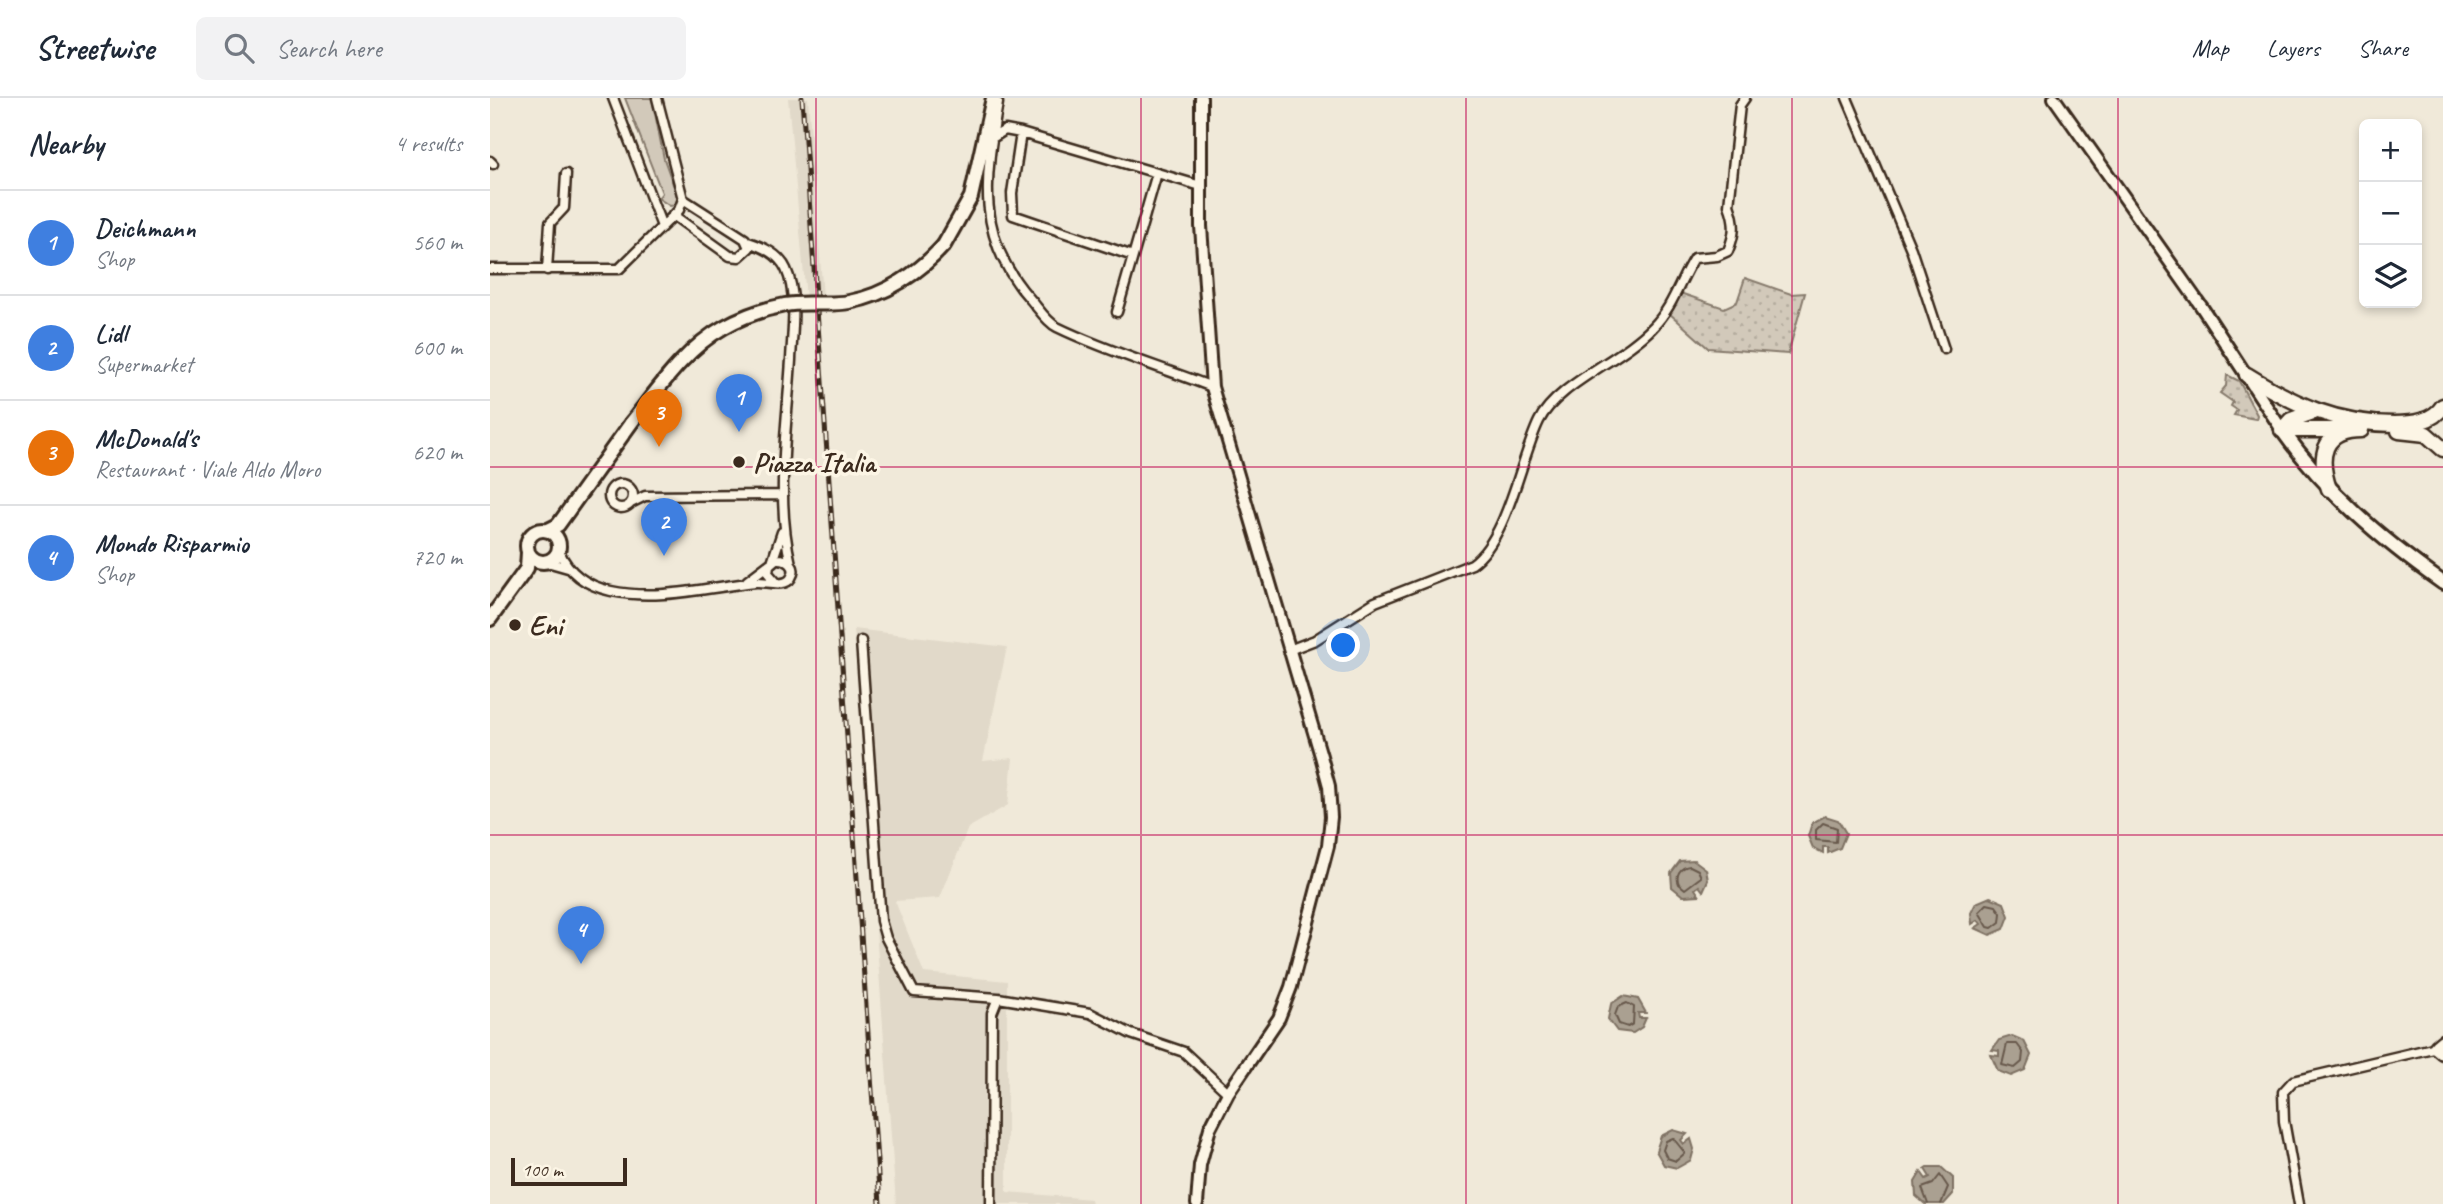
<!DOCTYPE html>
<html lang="en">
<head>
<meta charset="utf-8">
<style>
  :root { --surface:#fff; --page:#f2f2f3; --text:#1f2937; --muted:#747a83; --line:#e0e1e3; --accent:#3b2a1e }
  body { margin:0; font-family:Caveat,sans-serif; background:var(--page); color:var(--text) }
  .controls { position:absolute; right:21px; top:21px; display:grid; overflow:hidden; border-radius:10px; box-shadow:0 4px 10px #0003 }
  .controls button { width:63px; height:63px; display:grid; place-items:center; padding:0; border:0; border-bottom:2px solid var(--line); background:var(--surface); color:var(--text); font:35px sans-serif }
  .scale { position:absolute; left:21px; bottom:18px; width:116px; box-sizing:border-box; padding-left:7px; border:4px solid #3b2a1e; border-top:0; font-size:19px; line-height:24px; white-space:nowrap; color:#3b2a1e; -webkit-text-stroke:5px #fcf5e5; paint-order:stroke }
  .you { position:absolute; left:854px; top:548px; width:24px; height:24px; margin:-18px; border:5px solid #fff; border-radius:50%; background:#1a73e8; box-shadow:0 0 0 10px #1a73e833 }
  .badge { display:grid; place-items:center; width:46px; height:46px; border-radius:50%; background:var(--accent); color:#fff; font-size:23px; font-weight:700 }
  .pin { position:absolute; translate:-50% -58px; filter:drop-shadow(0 2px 4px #0008) }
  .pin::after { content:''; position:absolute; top:37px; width:24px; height:21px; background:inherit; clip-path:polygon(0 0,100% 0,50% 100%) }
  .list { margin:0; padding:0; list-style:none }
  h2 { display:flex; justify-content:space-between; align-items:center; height:91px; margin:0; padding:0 28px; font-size:30px }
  h2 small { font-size:23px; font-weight:400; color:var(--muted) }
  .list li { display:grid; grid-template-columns:46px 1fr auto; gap:21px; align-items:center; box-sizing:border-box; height:105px; padding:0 28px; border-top:2px solid var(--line) }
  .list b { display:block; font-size:26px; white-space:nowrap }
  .list p { margin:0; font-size:23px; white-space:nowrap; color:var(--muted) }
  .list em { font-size:23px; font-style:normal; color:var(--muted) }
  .icon { flex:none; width:38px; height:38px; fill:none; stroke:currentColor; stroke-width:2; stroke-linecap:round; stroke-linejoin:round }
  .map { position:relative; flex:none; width:1953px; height:1106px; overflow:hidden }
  header { display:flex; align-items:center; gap:42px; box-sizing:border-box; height:98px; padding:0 35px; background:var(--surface); border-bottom:2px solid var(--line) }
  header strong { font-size:33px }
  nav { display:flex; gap:38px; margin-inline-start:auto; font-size:24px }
  .search { width:490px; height:63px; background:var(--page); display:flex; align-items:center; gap:18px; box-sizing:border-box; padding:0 24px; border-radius:10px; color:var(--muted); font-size:26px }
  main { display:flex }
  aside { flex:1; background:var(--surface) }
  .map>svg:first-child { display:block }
</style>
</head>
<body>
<header>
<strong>Streetwise</strong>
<div class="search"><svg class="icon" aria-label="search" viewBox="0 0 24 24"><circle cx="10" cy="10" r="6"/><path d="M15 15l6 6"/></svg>Search here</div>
<nav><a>Map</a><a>Layers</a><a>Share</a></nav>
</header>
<main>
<aside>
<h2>Nearby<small>4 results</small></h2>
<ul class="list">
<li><span class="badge" style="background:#3f7fe0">1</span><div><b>Deichmann</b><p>Shop</p></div><em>560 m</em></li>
<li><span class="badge" style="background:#3f7fe0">2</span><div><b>Lidl</b><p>Supermarket</p></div><em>600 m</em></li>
<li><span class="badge" style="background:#e8710a">3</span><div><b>McDonald's</b><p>Restaurant · Viale Aldo Moro</p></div><em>620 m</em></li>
<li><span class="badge" style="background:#3f7fe0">4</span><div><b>Mondo Risparmio</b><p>Shop</p></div><em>720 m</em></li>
</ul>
</aside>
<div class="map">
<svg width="1953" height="1106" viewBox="0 0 1953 1106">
  <defs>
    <pattern id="grass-dots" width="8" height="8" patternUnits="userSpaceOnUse" patternTransform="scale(1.75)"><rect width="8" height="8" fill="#d2c9ba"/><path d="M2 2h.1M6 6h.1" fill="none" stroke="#b5ad9f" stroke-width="1.8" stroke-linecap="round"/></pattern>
  </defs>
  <rect width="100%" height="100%" fill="#f0e9d9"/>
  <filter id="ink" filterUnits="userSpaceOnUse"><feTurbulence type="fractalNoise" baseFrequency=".0143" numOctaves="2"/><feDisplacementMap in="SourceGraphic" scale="14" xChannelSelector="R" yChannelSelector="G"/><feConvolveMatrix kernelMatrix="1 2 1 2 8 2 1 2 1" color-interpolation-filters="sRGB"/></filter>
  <g filter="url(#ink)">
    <path fill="#e1d9c9" d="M298,0H318L333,199L316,200Z
      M364,531L517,549L493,663L523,660L518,707L478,730L450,800L405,803L434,875L517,883V1094L601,1101L602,1106H406Z"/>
    <path fill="url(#grass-dots)" stroke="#867a6c" stroke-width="2" d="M1255,180L1301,196L1315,195L1298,256L1218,250L1179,215L1190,195L1234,210L1247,204Z
      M1737,277L1749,283L1767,317L1766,321L1744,317L1747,312L1741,308L1743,304L1730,295L1736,288Z"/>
    <path fill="#d2c9ba" stroke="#867a6c" stroke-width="2" d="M135,0H162L174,61L188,100L185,107L180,108L168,100L172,95Z"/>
    <path fill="#aaa091" stroke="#7e7163" stroke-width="2" d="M1335,718L1348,722L1356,735L1350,750L1338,755V749H1333V755L1323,750L1318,738L1322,725Z
      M1204,762L1216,771L1218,782L1213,793L1209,788L1205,791L1209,797L1193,798L1182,789L1181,775L1190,763Z
      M1500,799L1514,805L1519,818L1514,831L1500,837L1485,830L1491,826L1488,822L1482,826L1481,815L1486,805Z
      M1133,898L1148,901L1156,915H1148L1149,920H1156L1152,929L1143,935L1127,933L1118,921L1121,906Z
      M1522,938L1534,943L1541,957L1535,972L1521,978L1508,973L1501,957L1509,958V953L1502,952L1509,942Z
      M1183,1032L1197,1036L1191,1042L1194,1046L1201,1041L1204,1051L1201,1062L1187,1070L1174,1067L1166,1053L1171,1038Z
      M1438,1069H1451L1463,1080V1096L1454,1106H1435L1426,1098L1425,1084L1431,1074L1436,1081L1440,1079L1435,1071Z"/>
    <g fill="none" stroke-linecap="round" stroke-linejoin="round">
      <path stroke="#67594c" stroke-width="2" d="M1333,725L1347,730L1346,744L1326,742V732Z
        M1200,768L1208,772L1211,779L1195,791L1189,786C1185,777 1190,769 1200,768Z
        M1497,806L1506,808L1511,815L1510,824L1502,830L1498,829L1489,814Z
        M1137,905L1144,909L1143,926L1138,929L1129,926L1125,917L1128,909Z
        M1517,946H1527L1533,954L1532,964L1525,970L1512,967Z
        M1183,1040L1195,1055L1186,1063L1177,1060L1173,1052L1176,1043Z
        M1438,1106L1432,1090L1443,1086L1450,1077L1458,1089L1451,1106"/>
      <g stroke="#3b2a1e" stroke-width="13">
        <path id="minor" d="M123,0L171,126
          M167,0L193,101L255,141L259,150L249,159L240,158L183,117
          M1357,0L1421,151L1454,251
          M508,5C495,80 485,140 541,202C548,210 557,224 567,229C616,253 671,269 722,289
          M531,35L522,95L523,117L643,158
          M501,41L515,32L531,35L711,88
          M0,63L3,66
          M258,144C273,149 289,156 296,171C308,197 302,235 301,262C297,329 285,400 301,466
          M0,171H129L189,112L193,101
          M57,172L60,125L74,110L76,76
          M627,214L667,75
          M119 398a12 12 0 1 1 24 0a12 12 0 1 1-24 0Z
          M141,405L155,398L293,397
          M69,453C79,476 97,488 121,493C168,503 219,489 266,484C276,483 295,490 301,480C309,468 296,460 286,461L279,467L278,475L286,484
          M57,464L78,470
          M257,483L282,464L292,434
          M371,543L391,823L396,840L424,894L508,900
          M799,552L825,542L885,504L982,466C1018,440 1030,362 1049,323C1067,286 1132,262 1163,229C1183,209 1190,182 1204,160L1227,158L1238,153C1245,136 1246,125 1239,107L1250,7L1255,0
          M501,1106L502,915L508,900L600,915L641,936L694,954L738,995
          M1809,1106L1794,1023L1793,994L1803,983L1947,949"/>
      </g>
      <g stroke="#3b2a1e" stroke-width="16">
        <path id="tertiary" d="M1564,0L1711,208L1792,332
          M707,1106L710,1067L720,1030L738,995L789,920L801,889L838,748L841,719L839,688L831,658L722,289L711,128V0"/>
      </g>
      <g stroke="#3b2a1e" stroke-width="18">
        <path id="secondary" d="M454,147L481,99L503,0
          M1792,332C1837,395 1891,441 1953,485
          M37 448a16 16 0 1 1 32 0a16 16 0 1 1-32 0Z
          M58,432L68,427L141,325
          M0,521L37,470L38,454"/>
      </g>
      <g stroke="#3b2a1e" stroke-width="19">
        <path id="trunk" d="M1757,277C1805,307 1847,326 1904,326C1922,326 1943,324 1953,308
          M1792,332H1853
          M1792,332L1801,322L1826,313
          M1909,333L1936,336L1953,351
          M1839,391C1828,359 1832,332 1871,332
          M1953,944L1947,949L1953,954"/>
      </g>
      <use href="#minor" stroke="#fcf5e5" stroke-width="8"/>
      <use href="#tertiary" stroke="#fcf5e5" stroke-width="10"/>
      <use href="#secondary" stroke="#fcf5e5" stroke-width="12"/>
      <use href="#trunk" stroke="#fcf5e5" stroke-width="14"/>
      <g stroke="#3b2a1e" stroke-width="5">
        <path id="rail" d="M312,0L390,1106"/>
      </g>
      <use href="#rail" stroke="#fcf5e5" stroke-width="2.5" stroke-dasharray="8" stroke-linecap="butt"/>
      <g stroke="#3b2a1e" stroke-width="18" stroke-linecap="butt">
        <path id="secondary-bridge" d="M141,325C169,290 195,251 234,229C252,219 274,211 295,207C315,203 338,208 359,204C396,197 429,175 454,147"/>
      </g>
      <use href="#secondary-bridge" stroke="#fcf5e5" stroke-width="12"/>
    </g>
  </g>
  <path fill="none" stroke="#c2185b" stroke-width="2" stroke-opacity="0.55" d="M326,0V1106M651,0V1106M976,0V1106M1302,0V1106M1628,0V1106M0,369H1953M0,737H1953"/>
  <g fill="#3b2a1e" stroke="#fcf5e5" stroke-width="2.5">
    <circle cx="249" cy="364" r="7"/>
    <circle cx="25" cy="527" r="7"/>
  </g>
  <g text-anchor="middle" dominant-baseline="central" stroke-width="7" stroke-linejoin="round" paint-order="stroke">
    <g font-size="28" font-weight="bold" fill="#3b2a1e" stroke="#fcf5e5" text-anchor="start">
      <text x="263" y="364">Piazza Italia</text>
      <text x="39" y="527">Eni</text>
    </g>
  </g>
</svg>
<div class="controls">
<button>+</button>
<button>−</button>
<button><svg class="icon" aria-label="layers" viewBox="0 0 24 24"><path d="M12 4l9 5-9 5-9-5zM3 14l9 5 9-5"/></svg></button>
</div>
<div class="scale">100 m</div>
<div class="you"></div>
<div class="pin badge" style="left:249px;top:334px;background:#3f7fe0">1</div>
<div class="pin badge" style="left:174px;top:458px;background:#3f7fe0">2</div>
<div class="pin badge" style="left:169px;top:349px;background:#e8710a">3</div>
<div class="pin badge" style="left:91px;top:866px;background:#3f7fe0">4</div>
</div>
</main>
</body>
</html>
